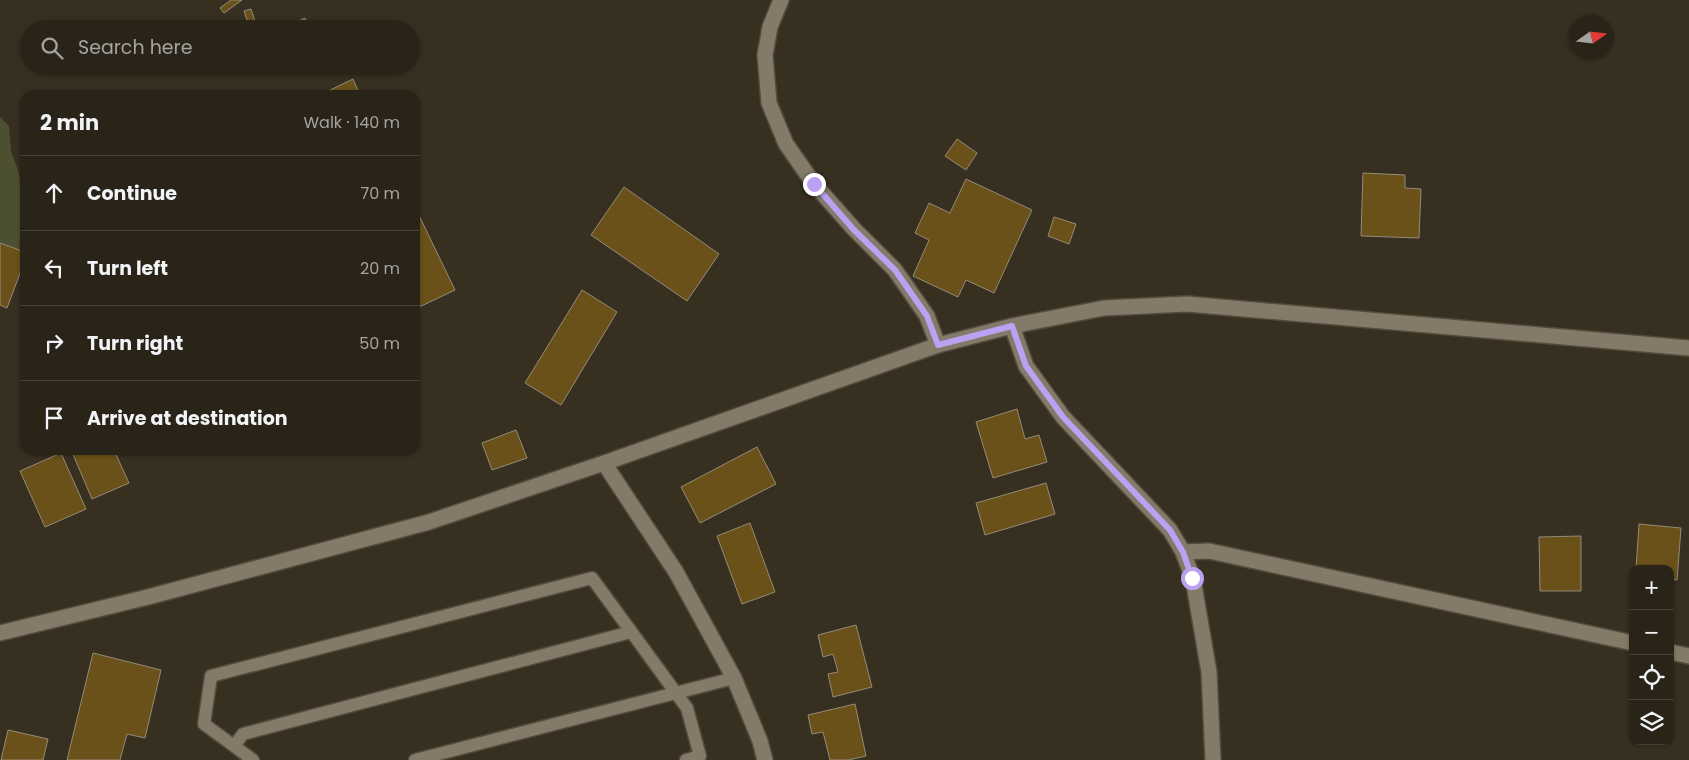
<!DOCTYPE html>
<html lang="en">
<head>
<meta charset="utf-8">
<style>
  :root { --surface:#292318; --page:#312b21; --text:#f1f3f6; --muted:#a5a4a2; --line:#454037 }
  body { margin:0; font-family:Poppins,sans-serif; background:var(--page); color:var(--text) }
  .controls { position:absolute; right:15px; bottom:15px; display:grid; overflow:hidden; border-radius:10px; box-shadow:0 1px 4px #0004 }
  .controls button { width:45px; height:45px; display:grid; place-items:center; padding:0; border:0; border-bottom:1px solid var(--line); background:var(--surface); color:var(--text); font:25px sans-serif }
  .compass { position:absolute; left:1569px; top:15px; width:45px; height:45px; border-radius:50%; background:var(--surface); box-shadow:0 1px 4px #0004; rotate:76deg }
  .stop { position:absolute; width:15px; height:15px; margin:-11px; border:4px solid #bca0f2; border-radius:50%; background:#fff }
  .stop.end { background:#bca0f2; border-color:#fff; box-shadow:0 1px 5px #0008 }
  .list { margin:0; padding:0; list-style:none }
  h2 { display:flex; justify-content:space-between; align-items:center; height:65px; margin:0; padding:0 20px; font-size:21px }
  h2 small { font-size:16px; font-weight:400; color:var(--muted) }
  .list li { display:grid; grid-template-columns:32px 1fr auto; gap:15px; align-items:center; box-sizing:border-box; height:75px; padding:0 20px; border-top:1px solid var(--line) }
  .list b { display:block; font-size:19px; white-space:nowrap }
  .list em { font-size:16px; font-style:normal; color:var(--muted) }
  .icon { flex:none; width:28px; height:28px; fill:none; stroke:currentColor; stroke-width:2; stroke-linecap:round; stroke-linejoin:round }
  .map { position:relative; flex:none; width:1689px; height:760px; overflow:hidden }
  .search { position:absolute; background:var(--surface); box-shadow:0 1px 4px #0004; left:20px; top:20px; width:400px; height:55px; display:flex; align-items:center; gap:12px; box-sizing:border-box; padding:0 18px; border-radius:28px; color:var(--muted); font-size:19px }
  .panel { position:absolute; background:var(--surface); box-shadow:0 1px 4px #0004; left:20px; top:90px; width:400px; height:365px; border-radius:15px }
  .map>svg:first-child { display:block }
</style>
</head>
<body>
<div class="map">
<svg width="1689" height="760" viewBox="0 0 1689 760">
  <rect width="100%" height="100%" fill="#372f20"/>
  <path fill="#4c5030" d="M0,117L9,126L11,151L19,173L22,202L19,255L0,271Z"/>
  <path fill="#6a5119" stroke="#948b79" d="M231,0H242L224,13L220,8Z
    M251,9L257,27L253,29H250L244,11Z
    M305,18L310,29H286V27Z
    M230,66H248V69L231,71Z
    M353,79L360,95H320Z
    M957,139L977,153L966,170L945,156Z
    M1363,173L1405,175V188L1421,189L1419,238L1361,236Z
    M966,179L1032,210L994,293L966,280L958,297L913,276L929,240L915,233L929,203L950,213Z
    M624,187L719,254L687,301L591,235Z
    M415,207L455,290L415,309Z
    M1054,217L1076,224L1069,244L1048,236Z
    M0,243L25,252V260L7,308L0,305Z
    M582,290L617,312L561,405L525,383Z
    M1017,409L1025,439L1039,435L1047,462L993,478L976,422Z
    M516,430L527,458L492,470L482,443Z
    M757,447L776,484L700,523L681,487Z
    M77,450H114L129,483L92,499L72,452Z
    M61,453L86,509L45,527L20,471Z
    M1046,483L1055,514L985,535L976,503Z
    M750,523L775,592L742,604L717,536Z
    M1639,524L1681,528L1677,580L1670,579V569H1636Z
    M1581,536V591H1540L1539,537Z
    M856,625L872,687L833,697L828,674L838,672L833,654L823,657L818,635Z
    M93,653L161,670L145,738L127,734L120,760H67Z
    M855,704L866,756L848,760H830L823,732L812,734L808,715Z
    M8,730L48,739L43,760H1Z"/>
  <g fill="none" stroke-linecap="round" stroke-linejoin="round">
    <g stroke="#534b3e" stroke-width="15">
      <path id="service" d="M631,632L243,734L234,746L204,724L211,676L592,578L687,708L700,756L686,760
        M234,746L253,760
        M415,760L734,678"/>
    </g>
    <g stroke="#534b3e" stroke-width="18">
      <path id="minor" d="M781,0L770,27L765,55L769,103L786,144L814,184L854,229L895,270L927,316L938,345
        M1183,552L1209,551L1633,643
        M1670,652L1689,656
        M1213,760L1209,672L1193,579L1183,552L1170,530L1063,417L1026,366L1012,326L1104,308L1187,304L1689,348"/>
    </g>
    <g stroke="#534b3e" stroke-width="18">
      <path id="tertiary" d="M604,463L676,572L734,678L760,741L765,760
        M0,633L148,597L429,522L604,463L938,345L1012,326"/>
    </g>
    <use href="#service" stroke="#837a68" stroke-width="12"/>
    <use href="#minor" stroke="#837a68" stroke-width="15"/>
    <use href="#tertiary" stroke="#837a68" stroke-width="15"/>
  </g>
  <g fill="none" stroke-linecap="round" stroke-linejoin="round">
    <path stroke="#bca0f2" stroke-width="6" d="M814,184L854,230L895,270L927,316L938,345L1012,326L1026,366L1063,417L1170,530L1183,552L1192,578"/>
  </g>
</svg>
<div class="controls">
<button>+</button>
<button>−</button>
<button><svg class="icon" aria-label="locate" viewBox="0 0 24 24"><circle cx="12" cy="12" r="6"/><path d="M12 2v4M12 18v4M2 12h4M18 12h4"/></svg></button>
<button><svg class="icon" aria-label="layers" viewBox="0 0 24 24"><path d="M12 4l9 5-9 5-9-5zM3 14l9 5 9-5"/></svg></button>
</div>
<svg class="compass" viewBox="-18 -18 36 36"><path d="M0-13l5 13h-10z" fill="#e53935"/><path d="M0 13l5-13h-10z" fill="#a5a4a2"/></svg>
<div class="stop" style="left:1192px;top:578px"></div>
<div class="stop end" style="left:814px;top:184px"></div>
<div class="search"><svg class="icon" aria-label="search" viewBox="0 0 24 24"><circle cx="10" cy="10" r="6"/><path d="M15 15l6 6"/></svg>Search here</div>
<section class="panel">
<h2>2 min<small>Walk · 140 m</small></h2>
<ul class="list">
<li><svg class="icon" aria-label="ahead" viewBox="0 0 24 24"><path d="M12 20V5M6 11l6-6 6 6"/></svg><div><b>Continue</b></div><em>70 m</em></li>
<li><svg class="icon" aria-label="left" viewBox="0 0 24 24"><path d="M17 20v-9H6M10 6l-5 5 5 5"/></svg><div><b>Turn left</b></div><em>20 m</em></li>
<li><svg class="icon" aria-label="right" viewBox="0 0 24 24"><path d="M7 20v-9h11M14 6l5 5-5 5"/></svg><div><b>Turn right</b></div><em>50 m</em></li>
<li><svg class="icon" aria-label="arrive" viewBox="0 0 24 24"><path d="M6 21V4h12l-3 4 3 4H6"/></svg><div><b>Arrive at destination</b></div></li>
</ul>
</section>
</div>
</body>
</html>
